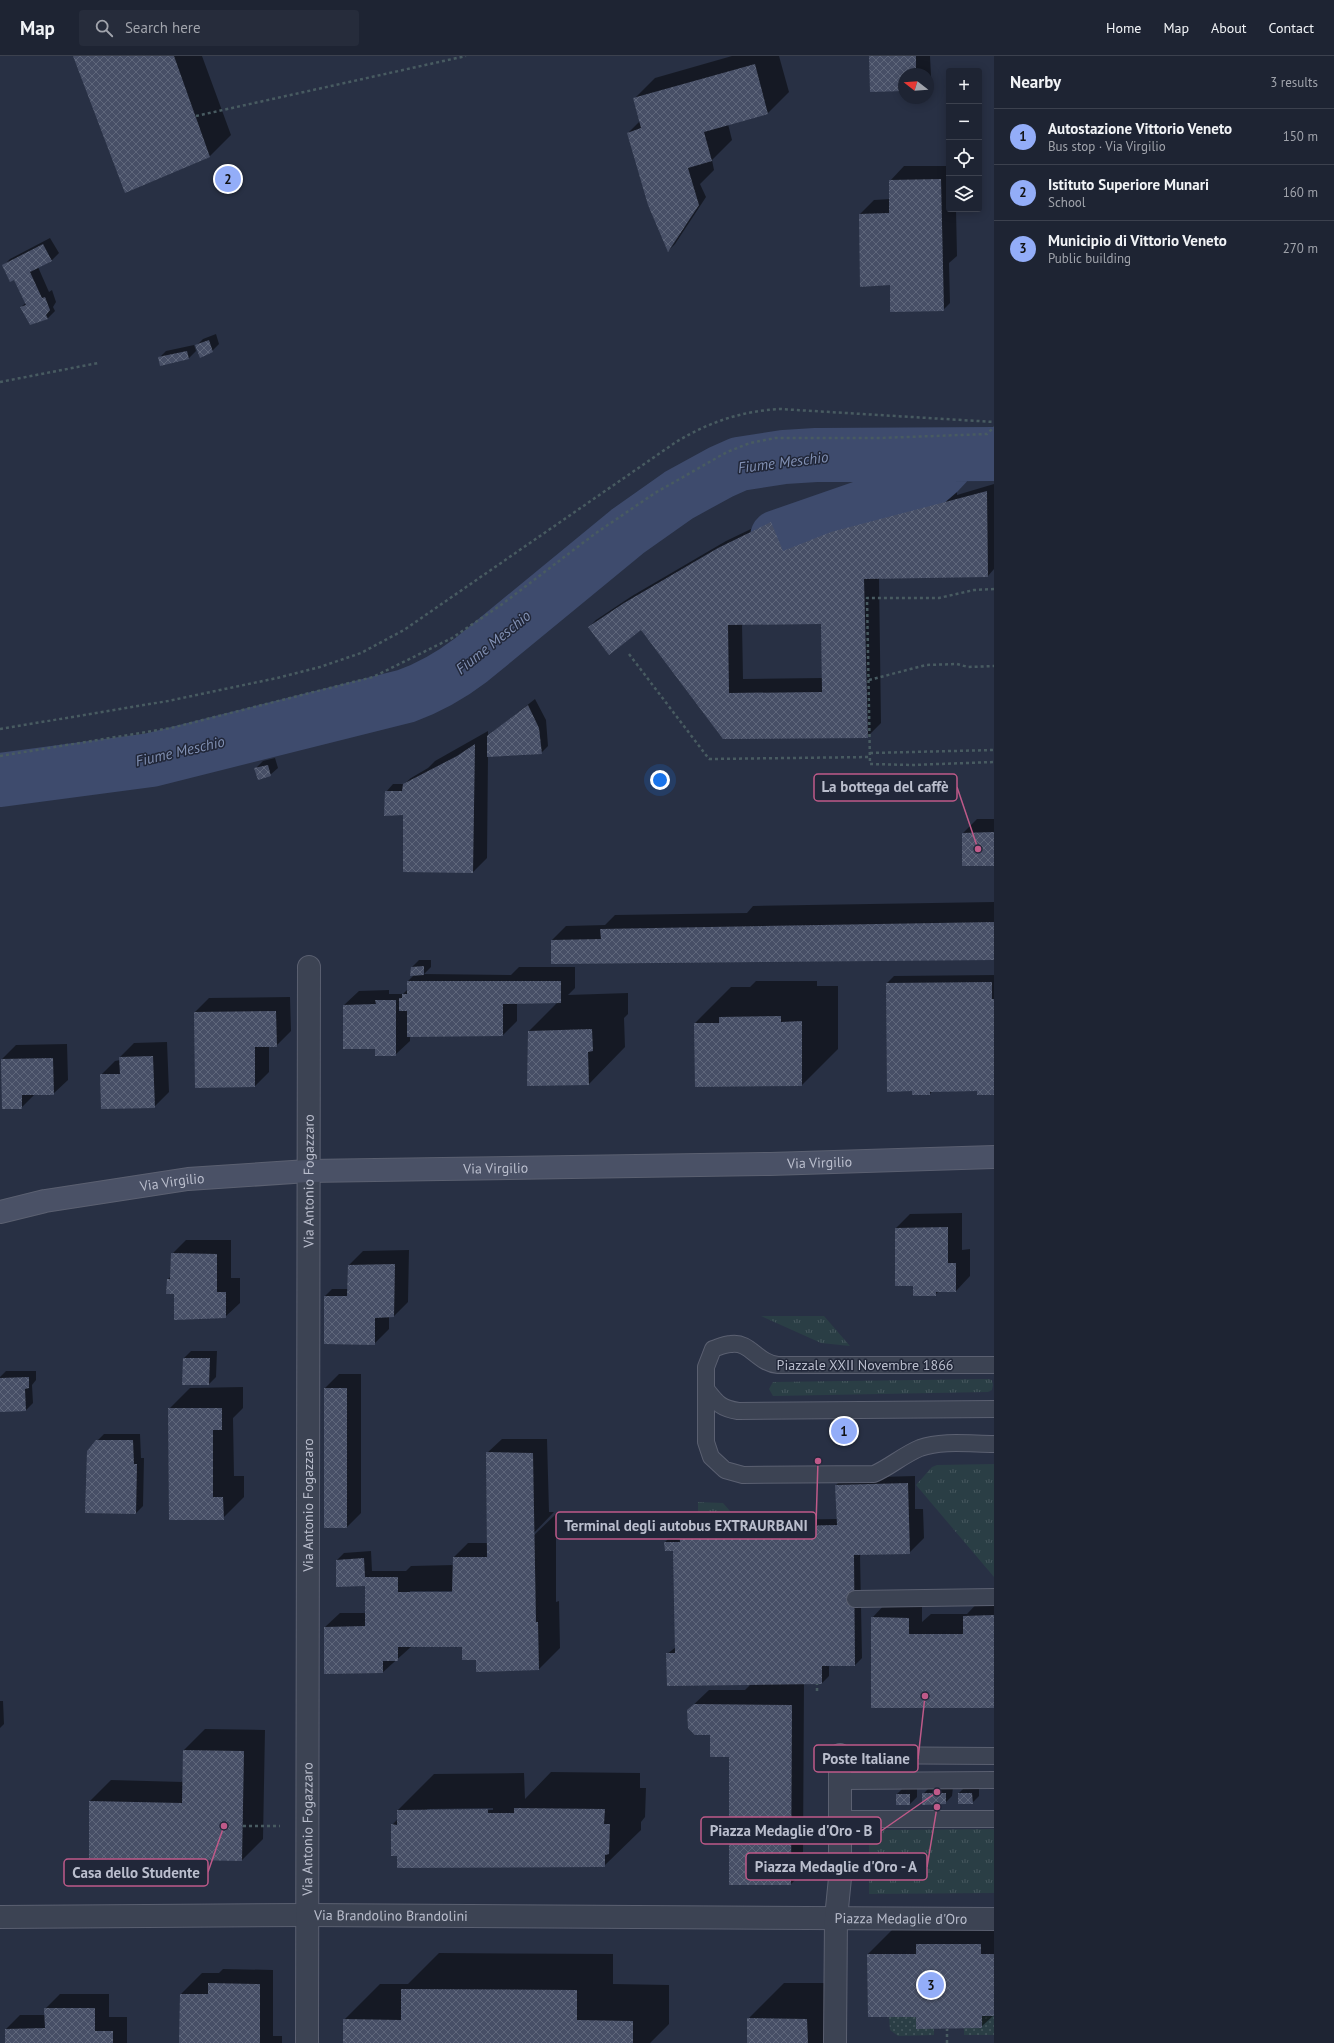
<!DOCTYPE html>
<html lang="en">
<head>
<meta charset="utf-8">
<style>
  :root { --surface:#1e2433; --page:#262c3b; --text:#f1f3f6; --muted:#a1a4ac; --line:#3c414e; --accent:#93adf8 }
  body { margin:0; font-family:"PT Sans",sans-serif; background:var(--page); color:var(--text) }
  .controls { position:absolute; right:12px; top:12px; display:grid; overflow:hidden; border-radius:4px; box-shadow:0 2px 10px #0003 }
  .controls button { width:36px; height:36px; display:grid; place-items:center; padding:0; border:0; border-bottom:1px solid var(--line); background:var(--surface); color:var(--text); font:20px sans-serif }
  .compass { position:absolute; left:898px; top:12px; width:36px; height:36px; border-radius:50%; background:var(--surface); box-shadow:0 2px 10px #0003; rotate:287deg }
  .you { position:absolute; left:660px; top:724px; width:14px; height:14px; margin:-10px; border:3px solid #fff; border-radius:50%; background:#1a73e8; box-shadow:0 0 0 6px #1a73e833 }
  .badge { display:grid; place-items:center; width:26px; height:26px; border-radius:50%; background:var(--accent); color:#111; font-size:13px; font-weight:700 }
  .pin { position:absolute; translate:-50% -50%; border:2px solid #fff; box-shadow:0 1px 4px #0006 }
  .list { margin:0; padding:0; list-style:none }
  h2 { display:flex; justify-content:space-between; align-items:center; height:52px; margin:0; padding:0 16px; font-size:17px }
  h2 small { font-size:13px; font-weight:400; color:var(--muted) }
  .list li { display:grid; grid-template-columns:26px 1fr auto; gap:12px; align-items:center; box-sizing:border-box; height:56px; padding:0 16px; border-top:1px solid var(--line) }
  .list b { display:block; font-size:15px; white-space:nowrap }
  .list p { margin:0; font-size:13px; white-space:nowrap; color:var(--muted) }
  .list em { font-size:13px; font-style:normal; color:var(--muted) }
  .icon { flex:none; width:22px; height:22px; fill:none; stroke:currentColor; stroke-width:2; stroke-linecap:round; stroke-linejoin:round }
  .map { position:relative; flex:none; width:994px; height:1987px; overflow:hidden }
  header { display:flex; align-items:center; gap:24px; box-sizing:border-box; height:56px; padding:0 20px; background:var(--surface); border-bottom:1px solid var(--line) }
  header strong { font-size:19px }
  nav { display:flex; gap:22px; margin-inline-start:auto; font-size:14px }
  .search { width:280px; height:36px; background:var(--page); display:flex; align-items:center; gap:10px; box-sizing:border-box; padding:0 14px; border-radius:4px; color:var(--muted); font-size:15px }
  main { display:flex }
  aside { flex:1; background:var(--surface) }
  .map>svg:first-child { display:block }
</style>
</head>
<body>
<header>
<strong>Map</strong>
<div class="search"><svg class="icon" aria-label="search" viewBox="0 0 24 24"><circle cx="10" cy="10" r="6"/><path d="M15 15l6 6"/></svg>Search here</div>
<nav><a>Home</a><a>Map</a><a>About</a><a>Contact</a></nav>
</header>
<main>
<div class="map">
<svg width="994" height="1987" viewBox="0 0 994 1987">
  <defs>
    <pattern id="grass-tufts" width="24" height="20" patternUnits="userSpaceOnUse"><rect width="24" height="20" fill="#2a3e45"/><path d="M3 7l-1-3M5 7V3M7 7l1-3M15 17l-1-3M17 17v-4M19 17l1-3" fill="none" stroke="#47585f"/></pattern>
    <pattern id="garden-dots" width="8" height="8" patternUnits="userSpaceOnUse"><rect width="8" height="8" fill="#2a3e45"/><path d="M2 2h.1M6 6h.1" fill="none" stroke="#47585f" stroke-width="1.8" stroke-linecap="round"/></pattern>
    <pattern id="building-cross-hatch" width="8" height="8" patternUnits="userSpaceOnUse"><rect width="8" height="8" fill="#474f66"/><path d="M0 0l8 8M0 8l8-8" fill="none" stroke="#5f677b"/></pattern>
  </defs>
  <rect width="100%" height="100%" fill="#283044"/>
  <path fill="url(#grass-tufts)" d="M761,1260H824L850,1290L821,1287Z
    M988,1323L992,1324L993,1329L992,1334L988,1336L773,1340L769,1333L773,1326Z
    M994,1408V1521L916,1429L932,1411L937,1409Z
    M698,1446L723,1447L744,1471H698Z
    M994,1773V1837L869,1838V1774Z"/>
  <path fill="url(#garden-dots)" d="M982,1960H994V1979H964V1972H981Z
    M889,1961H916L934,1973V1979L898,1980L890,1974Z"/>
  <path fill="#0007" fill-rule="evenodd" d="M74,0H202L231,79L210,100L126,135Z
    M732,0H779L789,36L768,57L728,68L732,84L712,104L714,114L700,128L706,141L675,188L669,194L628,77L640,65L634,43L655,22Z
    M870,0H930L931,20L928,22V18H904V34Z
    M904,110H949V153H956L957,200L949,207L950,247L943,254L891,228L860,158L874,144L890,143V125Z
    M50,182L59,197L52,204L38,211L49,236L52,234L56,246L53,251L55,255L48,262L31,268L21,251L26,247L15,222L3,210L10,203Z
    M216,278L219,288L212,295L196,290L203,283Z
    M194,289L196,295L189,302H159L166,295Z
    M994,428V513L988,520L879,522L881,667L867,681L724,682L641,572L589,571L596,564L632,540L726,485L778,460L789,486L847,462L877,455V460L914,450L921,443L957,433V439ZM742,567H822V622L743,623Z
    M535,643L546,664L548,690L541,697L488,700L487,802L473,816L404,758L386,736L393,728H404L411,722L428,712L435,705L488,675V680Z
    M275,702L278,712L270,719L256,712L263,705Z
    M977,763H994V809L963,777Z
    M994,846V903L552,884L566,870L605,869L615,859L747,857L753,850Z
    M419,904H431V911L424,918L511,919L519,911H575V932L568,939L628,937V958L624,962L625,991L589,1028L529,975L558,946L517,947V965L503,979L410,980V985L395,999L376,992L344,949L359,935L389,934V938H403L408,933V925L415,918L412,911Z
    M994,919V1038L978,1034H933L930,1038L913,1034L888,990L887,927L894,920Z
    M756,925H817V930H838V993L802,1029L695,967L731,931H750Z
    M290,941L291,975L276,990H269V1016L255,1030L196,1031L195,956L209,942Z
    M167,986L169,1036L154,1051L101,1019L115,1005L120,1004V1001L134,987Z
    M67,988L68,1024L53,1038H35L21,1052L2,1003L16,989Z
    M962,1157V1194L970,1193V1220L956,1235H939L935,1239L914,1229L896,1172L910,1158Z
    M186,1184H231V1222H240V1247L225,1261L175,1237L168,1223L171,1220L172,1198Z
    M409,1194L408,1246L394,1260H389V1273L374,1288L325,1287V1240L332,1233H348L349,1209L363,1195Z
    M191,1295H217L216,1321L209,1328L184,1302Z
    M6,1315H36V1324L32,1329L33,1347L26,1354L0,1355V1321Z
    M339,1318H361V1457L347,1471L325,1332Z
    M243,1331V1352L233,1362L234,1420H244V1441L223,1462L169,1353L190,1332Z
    M104,1378H140L141,1402H144L143,1450L136,1457L97,1385Z
    M502,1383H547L549,1456H554L531,1480L532,1481L556,1458V1546L559,1545L560,1592L539,1613L477,1615V1603L463,1590H412L383,1616L325,1571L340,1557H366V1529L337,1504L344,1497L371,1495L372,1515H406L411,1510L454,1509V1501L468,1487H488L487,1397ZM410,1535H462V1537H410Z
    M915,1420V1453H923L924,1482L909,1497L860,1498L862,1602L855,1609H829V1620L822,1627H804L803,1796L798,1801V1821L791,1828H730V1698L688,1654L709,1634H745L751,1628L667,1598L676,1591L674,1494L665,1486L672,1479H681L680,1472L687,1465L837,1463L836,1429L843,1422Z
    M985,1539H994V1651L872,1562L886,1547L922,1548V1566L931,1558H967Z
    M0,1645H3L4,1668L0,1672Z
    M205,1673L265,1674L263,1783L242,1804L90,1745L111,1724L183,1726L184,1694Z
    M551,1716L640,1717V1732H646L645,1761L641,1766V1774L604,1810L398,1799L392,1769L398,1763V1754L434,1718L524,1717L525,1743ZM493,1752V1754L427,1755V1753Z
    M966,1730H979V1740L972,1747L959,1737Z
    M904,1731H917V1741L910,1748L897,1738Z
    M930,1731H953L952,1740L945,1747L923,1738Z
    M994,1861V1959L981,1971L917,1960L868,1898L895,1871Z
    M439,1897L613,1898V1928L669,1929V1968L650,1987H344V1964L380,1928H408Z
    M223,1913L273,1914V1980H282V1987H180L181,1938L202,1917H219Z
    M784,1927H843L844,1987H748V1963Z
    M60,1938H109V1961H127V1987H6V1973L20,1959H45V1953Z"/>
  <g fill="none" stroke-linecap="round" stroke-linejoin="round">
    <path stroke="#3e4b6d" stroke-width="54" d="M777,481L918,432C933,423 943,414 953,399
      M0,724L151,704L406,640C431,631 450,620 471,604L628,475L679,439L721,416L739,408L784,401L816,399L994,398"/>
  </g>
  <path fill="url(#building-cross-hatch)" fill-rule="evenodd" d="M73,0H174L210,101L125,137Z
    M869,0H916V18H904V35L870,36Z
    M755,8L768,58L704,76L712,105L688,112L699,149L668,196L648,149L627,77L641,72L633,42Z
    M941,123L944,255L890,256V229L860,231L859,158L889,157V124Z
    M43,188L52,205L30,216L42,242L45,241L50,254L46,259L48,263L30,269L20,251L26,249L14,224L10,226L2,209Z
    M209,284L213,296L200,302L195,289Z
    M187,295L189,303L160,310L158,301Z
    M987,435L988,521L864,523L868,682L723,683L641,574L609,599L588,571L624,547L718,492L771,466L783,495L831,476ZM821,568L822,636L729,637L728,569Z
    M528,649L539,672L542,698L487,701V680Z
    M475,688L473,817L403,816V759L384,760L385,735H402L403,728L457,700Z
    M268,709L271,720L258,724L254,712Z
    M994,776V810H962V777Z
    M994,866V904L551,908V884L601,883L600,873Z
    M424,910V919L410,920L411,911Z
    M407,925H561V947L503,948V980L407,981V955H399V942H402V938H407Z
    M992,926V943H994V1039H977V1035L930,1036V1039H912V1035L887,1036L886,927Z
    M375,944H396V1000H375V993H343V949L376,948Z
    M276,955L277,991H255V1031L195,1032L194,956Z
    M781,960V966L802,965V1030L695,1031L694,967H719V961Z
    M592,973L593,995L588,996L589,1029L527,1030L528,975Z
    M153,1000L155,1052L101,1053L100,1018H120L119,1001Z
    M53,1002L54,1039H22V1053H2L1,1003Z
    M948,1171V1207H956V1236H936V1240H913V1230H895V1172Z
    M171,1197L217,1198V1236H226V1262L174,1264V1238H166L167,1223H170Z
    M395,1208L394,1261L375,1262V1289L324,1288V1240H347L348,1209Z
    M183,1302H210L209,1329H182Z
    M29,1321V1332L25,1333L26,1355L0,1356V1322Z
    M324,1332H347V1472H324Z
    M168,1352H222V1374H213V1441H223L224,1464H169Z
    M96,1384H133L134,1408H137L136,1458L85,1457L87,1395Z
    M486,1396L533,1397L536,1566H538L539,1614L476,1616V1604H462V1591H398V1605H383V1617L324,1618V1571L365,1570V1530L336,1531V1504L364,1502L365,1521H398V1536H452L453,1501H487Z
    M908,1427L910,1498L854,1499L855,1610H822V1628L667,1630L666,1597H675L673,1495H665L664,1486H680L679,1472L837,1469L835,1429Z
    M994,1559V1652H871V1561L909,1562V1578H963V1560Z
    M694,1648L792,1649L791,1829H729V1701H710V1679H695L688,1672L687,1654Z
    M183,1694L244,1695L242,1805L89,1802V1745L182,1747Z
    M922,1737H946V1748L922,1749Z
    M958,1737H972L973,1748H958Z
    M896,1738H910V1749H896Z
    M514,1752L605,1753L604,1768H610L609,1798L605,1799V1811L397,1812V1800H391V1768L397,1769V1754L488,1753V1757H514Z
    M916,1888H981V1898H994V1960H982V1972L916,1973V1961H868L867,1898H916Z
    M208,1927L260,1928V1987H179L180,1938H208Z
    M401,1933L577,1934V1964L633,1965V1987H343V1963L401,1964Z
    M44,1952H95V1975H113V1987H5V1973L45,1972Z
    M747,1962L807,1963L808,1987H747Z"/>
  <g fill="none" stroke-linecap="round" stroke-linejoin="round">
    <g stroke="#5b6071" stroke-width="18">
      <path id="lane" d="M994,1309H778C757,1307 750,1285 731,1288C725,1288 719,1291 713,1293L706,1311V1386L711,1401L725,1414L743,1419L874,1418C890,1411 903,1399 920,1392C942,1384 971,1388 994,1388
        M706,1333C717,1347 720,1352 738,1355L994,1353
        M855,1543L994,1541
        M840,1699L994,1700
        M840,1725L994,1724
        M840,1763H994"/>
    </g>
    <g stroke="#5b6071" stroke-width="24">
      <g id="street">
        <path id="s1" d="M0,1861L307,1859L994,1863"/>
        <path id="s2" d="M307,1987L309,911"/>
        <path d="M835,1987L836,1862L840,1822V1699"/>
      </g>
    </g>
    <g stroke="#5b6071" stroke-width="24">
      <g id="secondary">
        <path id="s3" d="M0,1156L45,1145L188,1123L308,1115L770,1108L994,1101"/>
      </g>
    </g>
    <path stroke="#485b61" stroke-width="2.5" stroke-dasharray="3 3" stroke-linecap="butt" d="M196,60L466,0
      M0,326L98,307
      M994,533L974,534L939,542H867L870,708L912,709L994,706
      M629,598L709,703L870,701
      M869,624L926,609L957,608L968,611L994,610
      M0,673L168,645L277,622L320,611L361,597L404,574L676,386C709,366 742,355 780,353L994,366
      M870,697L994,694
      M0,700L171,672L373,621L452,582L501,549L596,477L655,437L727,396L750,387L775,382H881L987,378L994,371
      M817,1635V1628
      M243,1770H280
      M947,1987V1973"/>
    <use href="#lane" stroke="#3c4353" stroke-width="16"/>
    <use href="#street" stroke="#3c4353" stroke-width="22"/>
    <use href="#secondary" stroke="#4a5166" stroke-width="22"/>
  </g>
  <g text-anchor="middle" dominant-baseline="central" stroke-width="3" stroke-linejoin="round" paint-order="stroke">
    <g font-size="14" fill="#babecd" stroke="#212739">
      <text stroke="none"><textPath href="#s3" startOffset="823">Via Virgilio</textPath></text>
      <text stroke="none"><textPath href="#s3" startOffset="499">Via Virgilio</textPath></text>
      <text stroke="none"><textPath href="#s2" startOffset="862">Via Antonio Fogazzaro</textPath></text>
      <text stroke="none"><textPath href="#s3" startOffset="175">Via Virgilio</textPath></text>
      <text x="865" y="1309">Piazzale XXII Novembre 1866</text>
      <text stroke="none"><textPath href="#s2" startOffset="538">Via Antonio Fogazzaro</textPath></text>
      <text stroke="none"><textPath href="#s2" startOffset="214">Via Antonio Fogazzaro</textPath></text>
      <text stroke="none"><textPath href="#s1" startOffset="901">Piazza Medaglie d'Oro</textPath></text>
      <text stroke="none"><textPath href="#s1" startOffset="391">Via Brandolino Brandolini</textPath></text>
    </g>
    <g font-size="15" font-style="italic" fill="#8190b3" stroke="#212739">
      <text transform="translate(783 406) rotate(-7)">Fiume Meschio</text>
      <text transform="translate(493 586) rotate(-39)">Fiume Meschio</text>
      <text transform="translate(180 695) rotate(-13)">Fiume Meschio</text>
    </g>
  </g>
  <path fill="none" stroke="#bf5a89" stroke-width="1.5" d="M978 793L957 731M818 1405L816 1469M925 1640L918 1703M937 1736L881 1775M937 1751L927 1811M224 1770L208 1816"/>
  <g fill="#bf5a89" stroke="#212739" stroke-width="1.5">
    <circle cx="978" cy="793" r="4"/>
    <circle cx="818" cy="1405" r="4"/>
    <circle cx="925" cy="1640" r="4"/>
    <circle cx="937" cy="1736" r="4"/>
    <circle cx="937" cy="1751" r="4"/>
    <circle cx="224" cy="1770" r="4"/>
  </g>
  <g fill="#212739" stroke="#bf5a89" stroke-width="1.5">
    <rect x="814" y="718" width="143" height="27" rx="4"/>
    <rect x="556" y="1456" width="260" height="27" rx="4"/>
    <rect x="814" y="1689" width="104" height="27" rx="4"/>
    <rect x="701" y="1761" width="180" height="27" rx="4"/>
    <rect x="746" y="1797" width="181" height="27" rx="4"/>
    <rect x="64" y="1803" width="144" height="27" rx="4"/>
  </g>
  <g font-size="15" text-anchor="middle" font-weight="bold" fill="#babecd">
    <text x="885" y="736">La bottega del caffè</text>
    <text x="686" y="1475">Terminal degli autobus EXTRAURBANI</text>
    <text x="866" y="1708">Poste Italiane</text>
    <text x="791" y="1780">Piazza Medaglie d'Oro - B</text>
    <text x="836" y="1816">Piazza Medaglie d'Oro - A</text>
    <text x="136" y="1822">Casa dello Studente</text>
  </g>
</svg>
<div class="controls">
<button>+</button>
<button>−</button>
<button><svg class="icon" aria-label="locate" viewBox="0 0 24 24"><circle cx="12" cy="12" r="6"/><path d="M12 2v4M12 18v4M2 12h4M18 12h4"/></svg></button>
<button><svg class="icon" aria-label="layers" viewBox="0 0 24 24"><path d="M12 4l9 5-9 5-9-5zM3 14l9 5 9-5"/></svg></button>
</div>
<svg class="compass" viewBox="-18 -18 36 36"><path d="M0-13l5 13h-10z" fill="#e53935"/><path d="M0 13l5-13h-10z" fill="#a1a4ac"/></svg>
<div class="you"></div>
<div class="pin badge" style="left:844px;top:1375px">1</div>
<div class="pin badge" style="left:228px;top:123px">2</div>
<div class="pin badge" style="left:931px;top:1929px">3</div>
</div>
<aside>
<h2>Nearby<small>3 results</small></h2>
<ul class="list">
<li><span class="badge">1</span><div><b>Autostazione Vittorio Veneto</b><p>Bus stop · Via Virgilio</p></div><em>150 m</em></li>
<li><span class="badge">2</span><div><b>Istituto Superiore Munari</b><p>School</p></div><em>160 m</em></li>
<li><span class="badge">3</span><div><b>Municipio di Vittorio Veneto</b><p>Public building</p></div><em>270 m</em></li>
</ul>
</aside>
</main>
</body>
</html>
